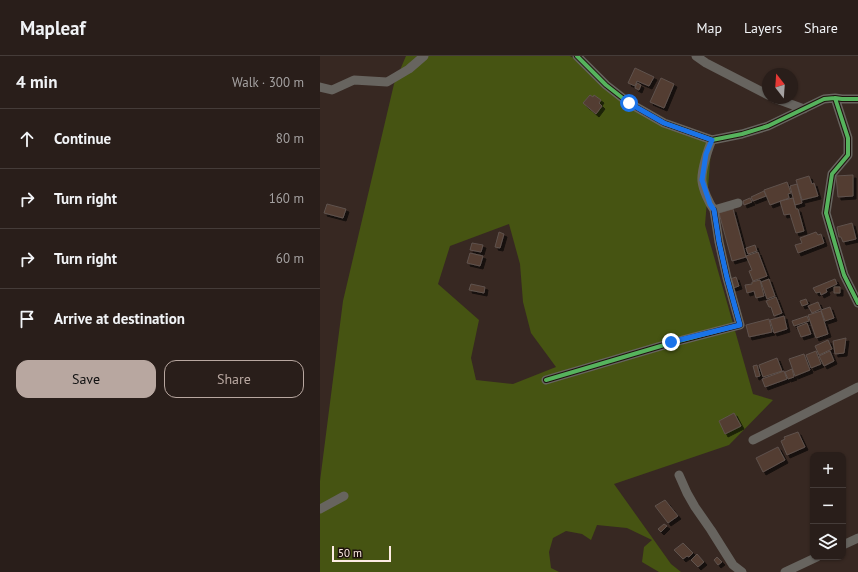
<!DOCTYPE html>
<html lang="en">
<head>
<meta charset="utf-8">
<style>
  :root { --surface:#291e1a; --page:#352b27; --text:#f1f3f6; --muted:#a5a2a2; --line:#453c39; --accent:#b8a7a0 }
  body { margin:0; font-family:"PT Sans",sans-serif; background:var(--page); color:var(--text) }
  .controls { position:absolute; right:12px; bottom:12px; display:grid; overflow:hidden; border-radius:8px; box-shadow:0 1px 3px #0004 }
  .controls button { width:36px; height:36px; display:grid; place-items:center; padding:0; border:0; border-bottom:1px solid var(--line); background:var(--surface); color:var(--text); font:20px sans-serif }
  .compass { position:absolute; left:442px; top:12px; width:36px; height:36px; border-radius:50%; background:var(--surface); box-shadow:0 1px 3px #0004; rotate:343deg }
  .scale { position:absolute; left:12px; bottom:10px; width:59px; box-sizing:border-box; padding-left:4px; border:2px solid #feece4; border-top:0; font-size:11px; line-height:14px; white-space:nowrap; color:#feece4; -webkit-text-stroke:3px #1e120d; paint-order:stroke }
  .stop { position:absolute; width:12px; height:12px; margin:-9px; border:3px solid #1a73e8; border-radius:50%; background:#fff }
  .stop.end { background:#1a73e8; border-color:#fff; box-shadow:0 1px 4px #0008 }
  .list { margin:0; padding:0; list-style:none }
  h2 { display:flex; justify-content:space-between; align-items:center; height:52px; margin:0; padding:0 16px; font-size:17px }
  h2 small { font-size:13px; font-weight:400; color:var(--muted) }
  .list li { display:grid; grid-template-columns:26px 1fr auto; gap:12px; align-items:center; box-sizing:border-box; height:60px; padding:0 16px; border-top:1px solid var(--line) }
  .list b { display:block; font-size:15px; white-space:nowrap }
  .list em { font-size:13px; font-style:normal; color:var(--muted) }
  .actions { display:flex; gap:8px; padding:12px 16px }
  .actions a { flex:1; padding:9px 0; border:1px solid var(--accent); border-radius:12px; text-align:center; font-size:14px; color:var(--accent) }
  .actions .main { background:var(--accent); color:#111 }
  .icon { flex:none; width:22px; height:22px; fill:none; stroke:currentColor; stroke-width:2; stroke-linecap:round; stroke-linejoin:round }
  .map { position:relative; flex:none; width:538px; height:516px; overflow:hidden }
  header { display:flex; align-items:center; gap:24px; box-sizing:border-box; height:56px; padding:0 20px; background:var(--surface); border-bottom:1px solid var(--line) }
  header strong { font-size:19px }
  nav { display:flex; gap:22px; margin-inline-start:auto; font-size:14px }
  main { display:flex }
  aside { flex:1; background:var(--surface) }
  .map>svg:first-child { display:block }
</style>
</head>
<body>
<header>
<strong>Mapleaf</strong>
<nav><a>Map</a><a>Layers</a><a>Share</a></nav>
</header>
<main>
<aside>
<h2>4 min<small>Walk · 300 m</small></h2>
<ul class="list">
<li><svg class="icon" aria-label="ahead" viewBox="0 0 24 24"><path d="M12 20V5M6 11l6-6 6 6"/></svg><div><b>Continue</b></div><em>80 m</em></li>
<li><svg class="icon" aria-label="right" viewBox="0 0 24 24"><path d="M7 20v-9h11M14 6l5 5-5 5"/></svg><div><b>Turn right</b></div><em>160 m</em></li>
<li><svg class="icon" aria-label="right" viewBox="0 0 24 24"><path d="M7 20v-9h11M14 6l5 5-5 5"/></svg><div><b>Turn right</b></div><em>60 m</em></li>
<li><svg class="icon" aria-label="arrive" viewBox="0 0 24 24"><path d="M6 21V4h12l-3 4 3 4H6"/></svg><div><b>Arrive at destination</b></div></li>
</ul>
<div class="actions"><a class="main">Save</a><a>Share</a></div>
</aside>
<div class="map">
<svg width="538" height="516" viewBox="0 0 538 516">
  <defs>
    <filter id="shadow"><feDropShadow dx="3" dy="3" stdDeviation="0" flood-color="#0009"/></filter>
  </defs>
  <rect width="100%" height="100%" fill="#372822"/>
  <path fill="#465412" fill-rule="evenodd" d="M86,0H250L280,18L284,31L342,70L392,82L385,169L433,338L453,344L409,389L294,428L351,508L361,516H339L322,506L324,491L332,484L307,472L277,469L271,484L262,478L246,475L233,482L229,496L231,512L239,516H0V425L23,245L74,28ZM189,168L200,208L203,246L211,277L236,311L193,328L156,324L151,302L159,264L118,228L130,190Z"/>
  <path fill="#533d30" stroke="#5f524d" filter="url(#shadow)" d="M315,12L334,21L329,30L317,25L315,30L308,27Z
    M341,22L354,28L344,52L330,46Z
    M317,27L321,29L319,34L315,32Z
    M270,39L273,41L274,39L281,44L279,47L282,50L276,58L263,47Z
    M533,119V140L518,141L516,120Z
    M489,120L492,128L494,127L498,140L482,144L476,124Z
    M467,126L471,137L468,138L469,142L450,149L444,134Z
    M477,128L482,147L475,149L470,130Z
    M444,135L446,140L433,145L431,141Z
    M430,142L432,146L424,149L423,145Z
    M473,142L476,153H478L484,175L476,177L470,158L464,159L460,145Z
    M7,148L26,153L23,162L4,157Z
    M413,153L426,201L412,205L399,157Z
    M532,167L536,183L523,186L521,181H519L517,171Z
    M179,176L184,178L180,192L175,191Z
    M496,176L498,179L501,178L504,187L478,197L475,189L482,187L480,182Z
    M152,187L163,189L161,196L150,194Z
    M435,189L437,195L428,198L426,192Z
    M438,196L447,220L433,225L429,215L432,214L426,200Z
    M150,197L163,200L160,210L147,207Z
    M416,221L419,230L413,232L410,223Z
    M449,223L455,240L447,243L441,226Z
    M515,223L517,228L506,233L507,236L501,239L500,236L496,237L493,232Z
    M440,224L444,240L436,242L434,235L427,237L425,229L432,228V226Z
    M151,228L165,231L164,237L149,234Z
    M514,231H520V237H514Z
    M456,241L462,257L454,260L451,251H449L446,245Z
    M486,243L488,248L482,250L480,245Z
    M498,246L501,253L492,257L488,250Z
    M510,251L514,262L505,265L501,254Z
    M501,255L508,278L496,282L488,259Z
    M464,260L467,273L454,277L450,264Z
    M487,260L489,265L474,270L472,265Z
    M449,263L452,276L429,281L426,269Z
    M487,267L491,278L481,281L477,271Z
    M526,282L524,297L515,298L513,285Z
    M508,284L512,293L499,299L495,290Z
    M496,295L501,308L491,312L486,299Z
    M510,295L514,305L504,310L499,300Z
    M484,298L490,314L475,320L469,303Z
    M457,302L462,315L443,321L439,309Z
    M437,309L440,320L436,321L433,310Z
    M472,313L474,321L468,323L465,316Z
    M464,315L467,323L445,331L442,323Z
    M414,357L421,370L405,378L399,365Z
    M478,376L485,391L467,399L461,385L465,383L464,381Z
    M458,391L465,404L443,416L436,402Z
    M345,444L358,460L348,467L335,450Z
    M344,468L347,470L341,476L338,473Z
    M363,487L373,497L369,501L367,500L363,503L354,494Z
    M377,498L384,506L378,511L371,504Z
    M397,501L402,506L398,509L394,504Z"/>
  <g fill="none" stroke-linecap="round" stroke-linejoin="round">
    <path stroke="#67645f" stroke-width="9" d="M257,0L286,29L309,47L344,67L392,84L422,78L448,70L504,43L515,42L522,43H538
      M376,0L386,7L448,39
      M0,31L12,34L34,24L67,26L89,13L104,0
      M454,42L484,53
      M515,42L528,82V99L512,118L506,157L524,219L538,247
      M392,84C388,93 381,115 382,125C383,134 389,147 394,154L418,147
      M226,324L351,287L420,269L407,222L399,186L394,154
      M433,384L538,331
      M359,419L367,437L375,451L391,474L413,509L422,516
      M0,453L24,440
      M523,489L538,482
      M465,516L497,501"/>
    <g stroke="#1e120d" stroke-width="6">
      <path id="cycleway" d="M257,0L286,29L309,47L344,67L392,84L422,78L448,70L504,43L515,42L522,43H538
        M515,42L528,82V99L512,118L506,157L524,219L538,247
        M226,324L351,287L420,269L407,222L399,186L394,154"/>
    </g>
    <use href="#cycleway" stroke="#56b35d" stroke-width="4"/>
  </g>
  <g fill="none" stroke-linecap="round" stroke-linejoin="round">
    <path stroke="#1a73e8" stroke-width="5" d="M309,47L344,67L392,84L386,98L382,124L390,148L394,154L399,186L407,222L420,269L351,286"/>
  </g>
</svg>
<div class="controls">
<button>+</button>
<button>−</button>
<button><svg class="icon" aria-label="layers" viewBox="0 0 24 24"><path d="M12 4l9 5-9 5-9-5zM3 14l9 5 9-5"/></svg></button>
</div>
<svg class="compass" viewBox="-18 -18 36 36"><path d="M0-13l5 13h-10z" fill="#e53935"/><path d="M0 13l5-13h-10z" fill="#a5a2a2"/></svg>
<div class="scale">50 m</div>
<div class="stop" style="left:309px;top:47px"></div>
<div class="stop end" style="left:351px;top:286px"></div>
</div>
</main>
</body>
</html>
